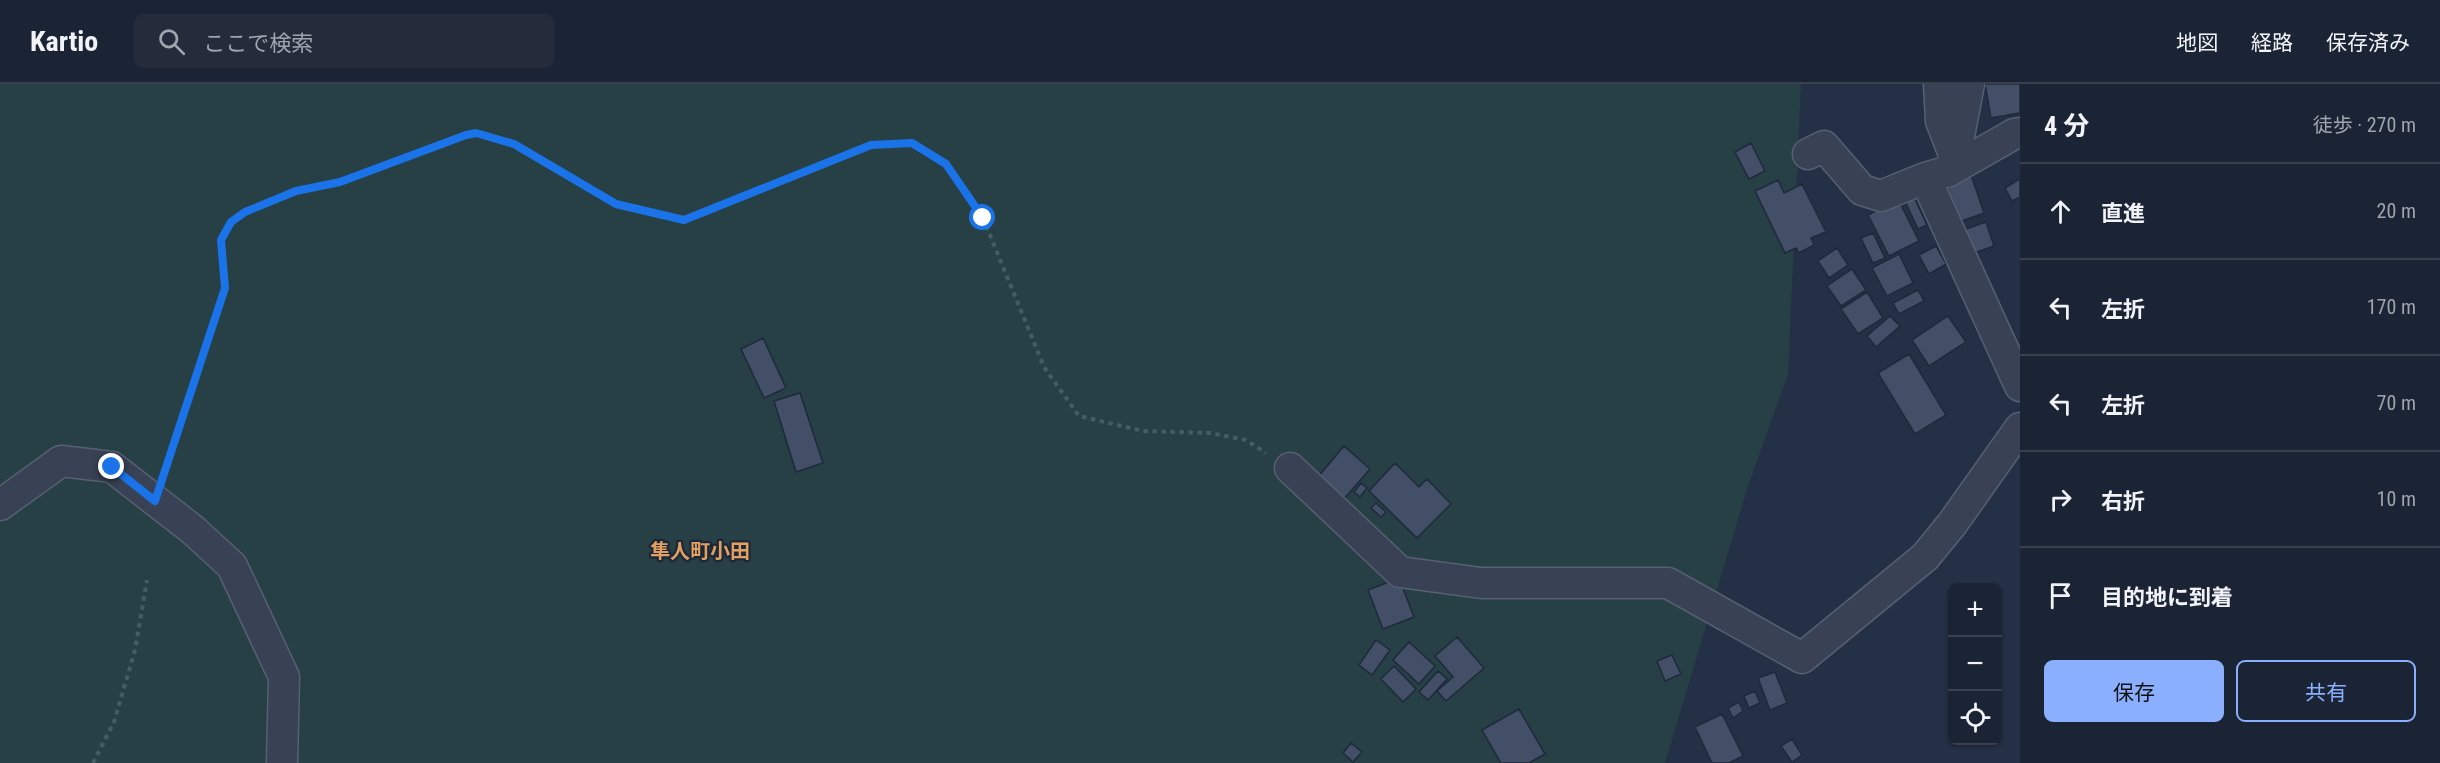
<!DOCTYPE html>
<html lang="ja">
<head>
<meta charset="utf-8">
<style>
  :root { --surface:#1b2434; --page:#242c3c; --text:#f1f3f6; --muted:#a0a4ac; --line:#39414f; --accent:#8aafff }
  body { margin:0; font-family:"Roboto Condensed","Noto Sans JP",sans-serif; background:var(--page); color:var(--text) }
  .controls { position:absolute; right:18px; bottom:18px; display:grid; overflow:hidden; border-radius:9px; box-shadow:0 2px 4px #0004 }
  .controls button { width:54px; height:54px; display:grid; place-items:center; padding:0; border:0; border-bottom:2px solid var(--line); background:var(--surface); color:var(--text); font:30px sans-serif }
  .stop { position:absolute; width:18px; height:18px; margin:-14px; border:4px solid #1a73e8; border-radius:50%; background:#fff }
  .stop.end { background:#1a73e8; border-color:#fff; box-shadow:0 2px 6px #0008 }
  .list { margin:0; padding:0; list-style:none }
  h2 { display:flex; justify-content:space-between; align-items:center; height:78px; margin:0; padding:0 24px; font-size:26px }
  h2 small { font-size:20px; font-weight:400; color:var(--muted) }
  .list li { display:grid; grid-template-columns:39px 1fr auto; gap:18px; align-items:center; box-sizing:border-box; height:96px; padding:0 24px; border-top:2px solid var(--line) }
  .list b { display:block; font-size:22px; white-space:nowrap }
  .list em { font-size:20px; font-style:normal; color:var(--muted) }
  .actions { display:flex; gap:12px; padding:18px 24px }
  .actions a { flex:1; padding:14px 0; border:2px solid var(--accent); border-radius:9px; text-align:center; font-size:21px; color:var(--accent) }
  .actions .main { background:var(--accent); color:#111 }
  .icon { flex:none; width:33px; height:33px; fill:none; stroke:currentColor; stroke-width:2; stroke-linecap:round; stroke-linejoin:round }
  .map { position:relative; flex:none; width:2020px; height:679px; overflow:hidden }
  header { display:flex; align-items:center; gap:36px; box-sizing:border-box; height:84px; padding:0 30px; background:var(--surface); border-bottom:2px solid var(--line) }
  header strong { font-size:28px }
  nav { display:flex; gap:33px; margin-inline-start:auto; font-size:21px }
  .search { width:420px; height:54px; background:var(--page); display:flex; align-items:center; gap:15px; box-sizing:border-box; padding:0 21px; border-radius:9px; color:var(--muted); font-size:22px }
  main { display:flex }
  aside { flex:1; background:var(--surface) }
  .map>svg:first-child { display:block }
</style>
</head>
<body>
<header>
<strong>Kartio</strong>
<div class="search"><svg class="icon" aria-label="search" viewBox="0 0 24 24"><circle cx="10" cy="10" r="6"/><path d="M15 15l6 6"/></svg>ここで検索</div>
<nav><a>地図</a><a>経路</a><a>保存済み</a></nav>
</header>
<main>
<div class="map">
<svg width="2020" height="679" viewBox="0 0 2020 679">
  <rect width="100%" height="100%" fill="#243045"/>
  <path fill="#264046" d="M0,0H1801L1788,290L1748,402L1665,679H0Z"/>
  <path fill="#424f67" stroke="#1f293c" stroke-width="1.5" d="M1985,0H2020V29L1991,34Z
    M1751,59L1765,87L1749,95L1735,68Z
    M1970,88L1984,129L1959,138L1945,97Z
    M2020,95V113L2012,117L2005,104Z
    M1778,96L1784,109L1802,100L1826,148L1811,154L1814,161L1799,169L1796,164L1785,169L1755,107Z
    M1914,113L1927,141L1918,145L1905,117Z
    M1898,115L1919,157L1889,172L1868,131Z
    M1986,138L1994,162L1971,170L1963,146Z
    M1873,149L1885,174L1873,179L1861,154Z
    M1936,162L1946,180L1929,190L1919,171Z
    M1837,164L1848,181L1829,194L1818,177Z
    M1899,170L1913,199L1887,212L1872,184Z
    M1852,185L1866,206L1841,222L1827,202Z
    M1918,206L1924,217L1899,230L1893,219Z
    M1867,208L1883,234L1858,250L1841,225Z
    M1890,232L1900,242L1876,263L1867,252Z
    M1948,232L1966,258L1929,282L1912,256Z
    M763,254L786,304L764,314L741,265Z
    M1909,270L1946,331L1915,350L1878,289Z
    M800,309L823,379L796,388L774,317Z
    M1344,362L1370,385L1344,415L1318,393Z
    M1395,379L1419,403L1427,395L1451,420L1417,454L1369,407Z
    M1361,399L1367,404L1360,413L1354,408Z
    M1376,419L1386,428L1381,433L1371,424Z
    M1399,494L1414,533L1383,545L1368,506Z
    M1457,553L1484,584L1446,617L1437,607L1453,593L1435,572Z
    M1376,556L1390,566L1372,591L1359,581Z
    M1409,558L1435,582L1419,600L1393,576Z
    M1672,571L1681,590L1665,597L1657,577Z
    M1394,582L1416,605L1403,618L1381,595Z
    M1438,587L1447,595L1428,616L1419,608Z
    M1775,588L1787,619L1770,626L1758,594Z
    M1755,607L1760,619L1749,624L1744,612Z
    M1739,618L1743,627L1733,634L1728,624Z
    M1519,625L1545,670L1529,679H1501L1482,646Z
    M1722,630L1743,672L1729,679H1712L1695,643Z
    M1792,655L1802,671L1792,678L1781,662Z
    M1351,659L1362,668L1353,678L1343,669Z"/>
  <g fill="none" stroke-linecap="round" stroke-linejoin="round">
    <g stroke="#576072" stroke-width="33">
      <path id="minor" d="M1939,0L1941,37L1955,73
        M2020,49L2014,50L1949,87L1925,94L2020,302
        M1808,70L1824,62L1862,106L1881,112L1925,94
        M1949,87L1955,73L1969,0
        M1290,384L1400,488L1481,499H1668L1802,574L1925,473L1952,440L2020,344
        M0,421L61,377L112,383L193,446L232,482L284,593L282,679"/>
    </g>
    <path stroke="#445d62" stroke-width="4" stroke-dasharray="4.5 4.5" stroke-linecap="butt" d="M165,387L225,204L221,156L231,138L245,128L296,107L340,98L476,49L514,60L616,119L684,136L871,61L912,59L946,80L983,134L1044,283L1079,332L1143,347L1210,349L1246,356L1266,369
      M93,679L114,638L135,566L147,496"/>
    <use href="#minor" stroke="#394254" stroke-width="30"/>
  </g>
  <g fill="none" stroke-linecap="round" stroke-linejoin="round">
    <path stroke="#1a73e8" stroke-width="8" d="M112,383L155,417L225,204L221,156L231,138L245,128L296,107L340,98L466,51L476,49L514,60L616,120L684,136L871,61L912,59L946,80L983,134"/>
  </g>
  <g text-anchor="middle" dominant-baseline="central" stroke-width="4.5" stroke-linejoin="round" paint-order="stroke">
    <g font-size="20" font-weight="bold" fill="#e1a05e" stroke="#1d273a">
      <text x="700" y="467">隼人町小田</text>
    </g>
  </g>
</svg>
<div class="controls">
<button>+</button>
<button>−</button>
<button><svg class="icon" aria-label="locate" viewBox="0 0 24 24"><circle cx="12" cy="12" r="6"/><path d="M12 2v4M12 18v4M2 12h4M18 12h4"/></svg></button>
</div>
<div class="stop" style="left:983px;top:134px"></div>
<div class="stop end" style="left:112px;top:383px"></div>
</div>
<aside>
<h2>4 分<small>徒歩 · 270 m</small></h2>
<ul class="list">
<li><svg class="icon" aria-label="ahead" viewBox="0 0 24 24"><path d="M12 20V5M6 11l6-6 6 6"/></svg><div><b>直進</b></div><em>20 m</em></li>
<li><svg class="icon" aria-label="left" viewBox="0 0 24 24"><path d="M17 20v-9H6M10 6l-5 5 5 5"/></svg><div><b>左折</b></div><em>170 m</em></li>
<li><svg class="icon" aria-label="left" viewBox="0 0 24 24"><path d="M17 20v-9H6M10 6l-5 5 5 5"/></svg><div><b>左折</b></div><em>70 m</em></li>
<li><svg class="icon" aria-label="right" viewBox="0 0 24 24"><path d="M7 20v-9h11M14 6l5 5-5 5"/></svg><div><b>右折</b></div><em>10 m</em></li>
<li><svg class="icon" aria-label="arrive" viewBox="0 0 24 24"><path d="M6 21V4h12l-3 4 3 4H6"/></svg><div><b>目的地に到着</b></div></li>
</ul>
<div class="actions"><a class="main">保存</a><a>共有</a></div>
</aside>
</main>
</body>
</html>
